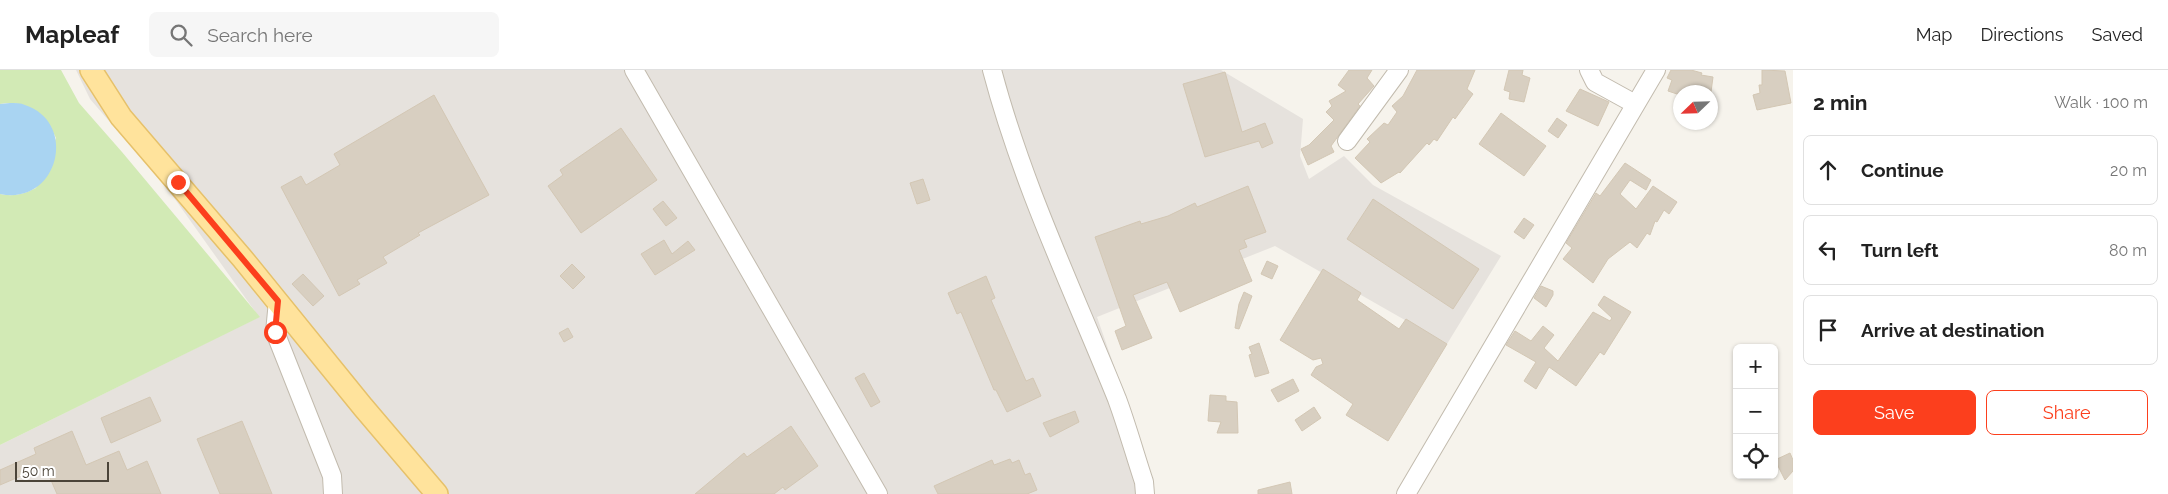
<!DOCTYPE html>
<html lang="en">
<head>
<meta charset="utf-8">
<style>
  :root { --surface:#fff; --page:#f6f6f6; --text:#222; --muted:#767676; --line:#e0e0e0; --accent:#fc3f1d }
  body { margin:0; font-family:Raleway,sans-serif; background:var(--page); color:var(--text) }
  .controls { position:absolute; right:15px; bottom:15px; display:grid; overflow:hidden; border-radius:8px; box-shadow:0 1px 4px #0004 }
  .controls button { width:45px; height:45px; display:grid; place-items:center; padding:0; border:0; border-bottom:1px solid var(--line); background:var(--surface); color:var(--text); font:25px sans-serif }
  .compass { position:absolute; left:1673px; top:15px; width:45px; height:45px; border-radius:50%; background:var(--surface); box-shadow:0 1px 4px #0004; rotate:247deg }
  .scale { position:absolute; left:15px; bottom:12px; width:94px; box-sizing:border-box; padding-left:5px; border:2px solid #4b4439; border-top:0; font-size:14px; line-height:18px; white-space:nowrap; color:#4b4439; -webkit-text-stroke:4px #fff; paint-order:stroke }
  .stop { position:absolute; width:15px; height:15px; margin:-11px; border:4px solid #fc3f1d; border-radius:50%; background:#fff }
  .stop.end { background:#fc3f1d; border-color:#fff; box-shadow:0 1px 5px #0008 }
  .list { margin:0; padding:0; list-style:none }
  h2 { display:flex; justify-content:space-between; align-items:center; height:65px; margin:0; padding:0 20px; font-size:21px }
  h2 small { font-size:16px; font-weight:400; color:var(--muted) }
  .list li { display:grid; grid-template-columns:32px 1fr auto; gap:15px; align-items:center; box-sizing:border-box; height:70px; margin:0 10px 10px; padding:0 10px; border:1px solid var(--line); border-radius:8px }
  .list b { display:block; font-size:19px; white-space:nowrap }
  .list em { font-size:16px; font-style:normal; color:var(--muted) }
  .actions { display:flex; gap:10px; padding:15px 20px }
  .actions a { flex:1; padding:11px 0; border:1px solid var(--accent); border-radius:8px; text-align:center; font-size:18px; color:var(--accent) }
  .actions .main { background:var(--accent); color:#fff }
  .icon { flex:none; width:28px; height:28px; fill:none; stroke:currentColor; stroke-width:2; stroke-linecap:round; stroke-linejoin:round }
  .map { position:relative; flex:none; width:1793px; height:424px; overflow:hidden }
  header { display:flex; align-items:center; gap:30px; box-sizing:border-box; height:70px; padding:0 25px; background:var(--surface); border-bottom:1px solid var(--line) }
  header strong { font-size:24px }
  nav { display:flex; gap:28px; margin-inline-start:auto; font-size:18px }
  .search { width:350px; height:45px; background:var(--page); display:flex; align-items:center; gap:12px; box-sizing:border-box; padding:0 18px; border-radius:8px; color:var(--muted); font-size:19px }
  main { display:flex }
  aside { flex:1; background:var(--surface) }
  .map>svg:first-child { display:block }
</style>
</head>
<body>
<header>
<strong>Mapleaf</strong>
<div class="search"><svg class="icon" aria-label="search" viewBox="0 0 24 24"><circle cx="10" cy="10" r="6"/><path d="M15 15l6 6"/></svg>Search here</div>
<nav><a>Map</a><a>Directions</a><a>Saved</a></nav>
</header>
<main>
<div class="map">
<svg width="1793" height="424" viewBox="0 0 1793 424">
  <rect width="100%" height="100%" fill="#f6f3ec"/>
  <path fill="#e6e2dd" d="M76,0H1221L1303,49L1300,86L1309,109L1344,86L1373,115L1501,186L1447,274L1275,176L1097,247L1145,385L1152,424H0V375L259,247L167,118L90,29Z"/>
  <path fill="#d2eab5" d="M0,0H61L79,33L122,82L260,247L0,375V124C14,127 24,124 36,118L56,68C46,45 26,29 0,34Z"/>
  <path fill="#a9d4f2" d="M10,33C15,33 21,33 25,35C79,53 58,136 0,124V34Z"/>
  <path fill="#d8cfc1" stroke="#d3c7b4" d="M1349,0H1372L1367,8L1374,16L1358,34L1360,36L1331,76L1334,82L1308,95L1301,79L1309,75L1334,50L1326,42L1332,36L1329,31L1346,21L1338,15Z
    M1417,0H1475L1467,19L1473,24L1455,49L1453,47L1437,71L1434,69L1429,75L1427,73L1400,103L1399,102L1381,113L1355,88L1370,72L1367,69L1384,53L1388,55L1397,42L1392,36L1403,26Z
    M1509,0H1523L1522,5L1530,8L1524,32L1509,29L1510,22L1504,20Z
    M1671,0H1691L1702,3L1701,5L1713,7L1711,22H1680V25L1668,21L1672,10L1667,8Z
    M1762,0L1785,1L1791,33L1757,40L1753,25L1760,23L1759,15H1762Z
    M1225,2L1242,62L1265,53L1273,73L1262,78L1259,71L1205,87L1183,14Z
    M1580,19L1609,32L1598,56L1566,41Z
    M434,25L489,125L418,163L420,165L383,187L387,193L357,210L360,214L339,226L281,117L301,106L306,115L340,95L334,84Z
    M1501,43L1546,76L1524,106L1479,74Z
    M1557,48L1567,55L1558,68L1548,61Z
    M621,58L657,110L581,163L548,116L563,105L560,100Z
    M1625,93L1651,110L1646,120L1630,110L1620,124L1636,139L1653,116L1677,132L1669,144L1664,140L1657,152L1655,151L1650,165L1647,163L1637,178L1630,172L1608,189L1593,213L1563,189L1572,178L1566,173L1596,123L1600,126Z
    M923,109L930,130L917,134L910,113Z
    M1248,116L1266,162L1244,170L1247,177L1239,180L1252,211L1180,242L1167,212L1133,225L1152,268L1122,280L1115,261L1126,256L1095,167L1140,151L1141,154L1168,146L1195,133L1197,137Z
    M1373,129L1479,199L1453,239L1347,169Z
    M663,131L677,148L666,156L653,139Z
    M1524,148L1534,155L1524,169L1514,162Z
    M664,170L672,184L688,171L695,180L655,205L641,184Z
    M1267,191L1278,196L1272,209L1261,204Z
    M572,194L585,207L573,219L560,206Z
    M1323,199L1361,223L1357,230L1399,259L1406,249L1447,274L1388,371L1346,345L1353,334L1311,305L1316,297L1323,294L1321,288L1313,290L1280,270Z
    M303,204L324,226L313,236L292,214Z
    M986,206L995,228L991,230L1026,311L1033,308L1041,326L1007,342L996,320H994L961,242L957,244L948,223Z
    M1541,216L1553,221V225L1546,237L1534,228Z
    M1244,222L1252,226L1239,259L1235,258L1239,234Z
    M1604,226L1631,242L1604,285L1600,282L1576,316L1549,297L1536,319L1524,311L1536,292L1506,275L1515,261L1531,271L1543,256L1554,265L1544,278L1558,291L1593,242L1610,251L1612,248L1598,235Z
    M568,258L573,267L564,272L559,263Z
    M1259,273L1269,303L1255,307L1249,285L1252,284L1249,277Z
    M864,303L880,332L871,337L855,308Z
    M1293,309L1299,321L1278,332L1271,320Z
    M1210,325L1226,326V331L1237,332L1238,363H1217L1221,352L1208,351Z
    M150,327L161,351L111,373L101,348Z
    M1314,337L1321,348L1302,361L1295,350Z
    M1075,341L1079,352L1050,367L1043,353Z
    M242,351L272,424H220L197,369Z
    M791,356L818,396L785,420L783,417L774,424H695L744,383L747,387Z
    M72,361L86,395L119,381L127,400L147,391L161,424H57L47,401L44,402L42,397L0,415V400L36,384L34,378Z
    M1790,383L1793,390V401L1785,410L1775,390Z
    M1010,389L1012,393L1019,390L1025,405L1030,403L1037,420L1027,424H938L934,416L992,390L994,395Z
    M1290,412L1292,424H1258V420Z"/>
  <g fill="none" stroke-linecap="round" stroke-linejoin="round">
    <g stroke="#c2bbae" stroke-width="20">
      <path id="minor" d="M634,0L878,424
        M992,0C1022,114 1073,220 1117,329C1127,356 1135,385 1144,412L1145,424
        M1589,0L1595,12L1635,34
        M1347,71L1399,0
        M278,231L275,262L332,406L333,424
        M1406,424L1656,0"/>
    </g>
    <g stroke="#e6c16a" stroke-width="24">
      <path id="major" d="M91,0L121,47L242,188L363,337L437,424"/>
    </g>
    <use href="#minor" stroke="#fff" stroke-width="18"/>
    <use href="#major" stroke="#ffe39c" stroke-width="21"/>
  </g>
  <g fill="none" stroke-linecap="round" stroke-linejoin="round">
    <path stroke="#fc3f1d" stroke-width="6" d="M178,112L278,231L275,262"/>
  </g>
</svg>
<div class="controls">
<button>+</button>
<button>−</button>
<button><svg class="icon" aria-label="locate" viewBox="0 0 24 24"><circle cx="12" cy="12" r="6"/><path d="M12 2v4M12 18v4M2 12h4M18 12h4"/></svg></button>
</div>
<svg class="compass" viewBox="-18 -18 36 36"><path d="M0-13l5 13h-10z" fill="#e53935"/><path d="M0 13l5-13h-10z" fill="#767676"/></svg>
<div class="scale">50 m</div>
<div class="stop" style="left:275px;top:262px"></div>
<div class="stop end" style="left:178px;top:112px"></div>
</div>
<aside>
<h2>2 min<small>Walk · 100 m</small></h2>
<ul class="list">
<li><svg class="icon" aria-label="ahead" viewBox="0 0 24 24"><path d="M12 20V5M6 11l6-6 6 6"/></svg><div><b>Continue</b></div><em>20 m</em></li>
<li><svg class="icon" aria-label="left" viewBox="0 0 24 24"><path d="M17 20v-9H6M10 6l-5 5 5 5"/></svg><div><b>Turn left</b></div><em>80 m</em></li>
<li><svg class="icon" aria-label="arrive" viewBox="0 0 24 24"><path d="M6 21V4h12l-3 4 3 4H6"/></svg><div><b>Arrive at destination</b></div></li>
</ul>
<div class="actions"><a class="main">Save</a><a>Share</a></div>
</aside>
</main>
</body>
</html>
